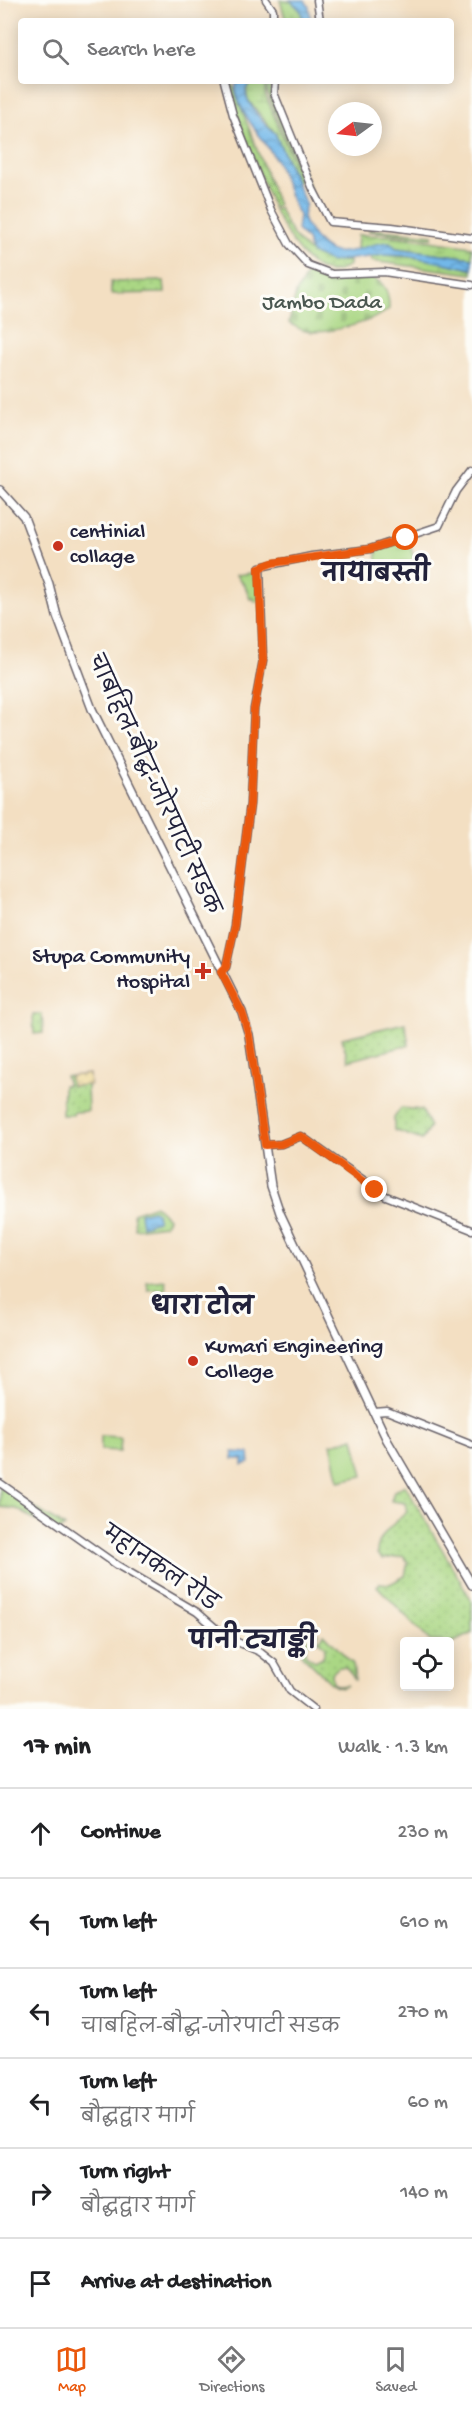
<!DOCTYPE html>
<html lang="en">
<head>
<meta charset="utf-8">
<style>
  :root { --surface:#fff; --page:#f2f2f2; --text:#202124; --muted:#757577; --line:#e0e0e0; --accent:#ea580c }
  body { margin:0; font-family:"Gochi Hand","Playpen Sans Deva",sans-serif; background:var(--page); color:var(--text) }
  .controls { position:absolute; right:18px; bottom:18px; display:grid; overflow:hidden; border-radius:6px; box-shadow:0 3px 15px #0003 }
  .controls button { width:54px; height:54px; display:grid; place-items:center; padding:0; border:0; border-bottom:2px solid var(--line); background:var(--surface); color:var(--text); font:30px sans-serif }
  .compass { position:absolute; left:328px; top:102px; width:54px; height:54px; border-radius:50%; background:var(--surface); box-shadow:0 3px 15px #0003; rotate:255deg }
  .stop { position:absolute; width:18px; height:18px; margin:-14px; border:4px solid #ea580c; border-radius:50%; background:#fff }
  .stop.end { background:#ea580c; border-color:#fff; box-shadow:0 2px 6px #0008 }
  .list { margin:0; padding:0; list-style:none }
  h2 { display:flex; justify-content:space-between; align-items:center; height:78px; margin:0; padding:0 24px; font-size:26px }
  h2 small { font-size:20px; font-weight:400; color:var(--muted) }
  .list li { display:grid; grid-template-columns:39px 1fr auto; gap:18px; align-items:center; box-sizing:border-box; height:90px; padding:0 24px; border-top:2px solid var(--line) }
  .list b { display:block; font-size:22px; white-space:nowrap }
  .list p { margin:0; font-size:20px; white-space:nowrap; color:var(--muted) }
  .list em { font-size:20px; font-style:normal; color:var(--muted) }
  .icon { flex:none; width:33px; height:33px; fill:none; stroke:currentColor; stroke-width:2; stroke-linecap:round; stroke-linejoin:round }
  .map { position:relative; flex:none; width:472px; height:1709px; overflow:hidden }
  .search { position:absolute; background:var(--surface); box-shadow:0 3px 15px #0003; left:18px; right:18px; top:18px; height:66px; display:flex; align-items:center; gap:15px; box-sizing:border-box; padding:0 21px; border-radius:6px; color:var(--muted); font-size:22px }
  .sheet { height:618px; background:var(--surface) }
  nav { display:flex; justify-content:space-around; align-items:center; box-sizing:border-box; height:84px; border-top:2px solid var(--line); background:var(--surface); font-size:16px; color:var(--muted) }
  nav a { display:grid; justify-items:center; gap:3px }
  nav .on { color:var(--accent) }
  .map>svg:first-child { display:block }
</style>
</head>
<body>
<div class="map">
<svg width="472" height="1709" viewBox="0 0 472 1709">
  <defs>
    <pattern id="grass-dots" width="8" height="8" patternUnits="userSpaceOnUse" patternTransform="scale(1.5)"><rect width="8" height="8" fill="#aad784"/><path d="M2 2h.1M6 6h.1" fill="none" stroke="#92b873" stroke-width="1.8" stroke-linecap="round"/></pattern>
    <pattern id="wetland-marsh" width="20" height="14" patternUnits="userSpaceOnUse" patternTransform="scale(1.5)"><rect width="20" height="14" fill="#aad784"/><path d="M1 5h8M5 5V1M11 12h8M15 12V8" fill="none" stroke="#92b873"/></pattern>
    <pattern id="sand-dots" width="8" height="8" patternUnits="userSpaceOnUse" patternTransform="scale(1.5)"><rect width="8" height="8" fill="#eeda9e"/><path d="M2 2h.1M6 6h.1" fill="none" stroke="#ccbb89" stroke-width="1.8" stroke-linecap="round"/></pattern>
    <pattern id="cemetery-stones" width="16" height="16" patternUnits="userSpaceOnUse" patternTransform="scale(1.5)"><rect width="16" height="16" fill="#aad784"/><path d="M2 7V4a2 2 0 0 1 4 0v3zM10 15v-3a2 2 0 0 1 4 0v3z" fill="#92b873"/></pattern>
    <pattern id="park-tufts" width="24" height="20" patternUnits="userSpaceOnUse" patternTransform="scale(1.5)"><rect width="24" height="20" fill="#aad784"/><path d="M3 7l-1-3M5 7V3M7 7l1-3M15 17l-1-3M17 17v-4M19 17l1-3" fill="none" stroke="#92b873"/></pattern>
    <pattern id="water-waves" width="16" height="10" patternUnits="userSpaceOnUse" patternTransform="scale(1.5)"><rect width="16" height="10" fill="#72b8e9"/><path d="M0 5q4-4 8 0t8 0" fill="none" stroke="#5d95be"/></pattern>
  </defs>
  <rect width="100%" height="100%" fill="#fdfcf7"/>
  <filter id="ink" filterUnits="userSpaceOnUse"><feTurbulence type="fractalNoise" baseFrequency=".0167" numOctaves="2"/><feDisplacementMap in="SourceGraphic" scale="12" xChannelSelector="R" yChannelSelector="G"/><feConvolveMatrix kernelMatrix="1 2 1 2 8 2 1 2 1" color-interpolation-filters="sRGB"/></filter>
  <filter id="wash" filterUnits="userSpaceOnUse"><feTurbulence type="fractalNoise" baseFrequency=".008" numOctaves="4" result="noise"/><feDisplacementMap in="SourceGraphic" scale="24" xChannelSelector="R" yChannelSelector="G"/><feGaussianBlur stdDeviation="1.35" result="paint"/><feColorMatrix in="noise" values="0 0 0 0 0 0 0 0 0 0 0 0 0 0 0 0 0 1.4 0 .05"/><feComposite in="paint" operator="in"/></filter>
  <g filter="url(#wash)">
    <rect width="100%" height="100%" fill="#f3dfc2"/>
    <path fill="url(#grass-dots)" stroke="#667c60" stroke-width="1.5" d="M227,81H231L278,205L273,208L234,108Z
      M267,81H271L270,89L310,189L307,190L267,92Z
      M279,208C291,239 311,264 349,261V265C316,292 285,232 274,210Z
      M369,229L433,235L432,238L369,231Z
      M164,281L165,293L111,294V282Z
      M33,1014H42L43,1033L34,1034Z
      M405,1023L409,1045L348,1061L342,1038Z
      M65,1076H70L71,1086L87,1085L88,1111L74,1112L73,1115H62L63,1085H68Z
      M401,1108L422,1110L430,1127L422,1140L394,1130V1118Z
      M405,1485L469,1596L472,1603V1633L450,1644V1642L430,1641L377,1586L380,1583L390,1584L405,1576L408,1562L403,1556L382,1559L377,1554C376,1537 395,1522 407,1512L405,1503L391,1501L394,1491Z
      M319,1633L317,1636L318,1641H311L306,1645V1655L315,1661L323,1657L325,1647L319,1641L324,1634L353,1664L355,1679L345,1667H339L332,1673L333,1683L339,1686L348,1685C342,1689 339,1688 333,1685L302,1655C300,1645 309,1635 319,1633Z"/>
    <path fill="url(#wetland-marsh)" stroke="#667c60" stroke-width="1.5" d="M280,0L293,2L301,11L303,21H286Z
      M252,81H265V94L301,180L297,182L275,133L248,100L246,89Z
      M358,235L394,236L472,247V258L396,248L385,243L357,250Z
      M383,255L422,258L472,269V274L371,261V257Z"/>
    <path fill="url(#sand-dots)" stroke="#887e6c" stroke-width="1.5" d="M89,1074L90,1085L71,1086L70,1076Z"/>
    <path fill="url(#cemetery-stones)" stroke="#667c60" stroke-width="1.5" d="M308,272C315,274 321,277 327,277C355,278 390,266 389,309C374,322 326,335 306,331C300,330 295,326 289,323L296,293Z"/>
    <path fill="url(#park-tufts)" stroke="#667c60" stroke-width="1.5" d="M400,541L401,546L410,545L415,562H402L376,575L377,550Z
      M258,572L259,601L255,602L254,598L250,599L245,586L236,575Z
      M155,1205L168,1218L165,1225L135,1229L133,1213Z
      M165,1280L166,1289L148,1290L147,1282Z
      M0,1486L65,1527L56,1532L17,1509L0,1507Z"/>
    <path fill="#aad784" stroke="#667c60" stroke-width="1.5" d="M101,1436L121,1437L120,1451L101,1450Z
      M354,1438L363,1476L339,1481L331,1444Z"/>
    <path fill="url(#water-waves)" stroke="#4a6d92" stroke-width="1.5" d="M290,0H305L309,7L311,21H303L301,11Z
      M237,81H252L246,89C244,102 265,125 275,133L306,205C301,215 303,222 310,231C335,270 355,244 390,242L396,248L472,258V269L410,256L383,255L331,262L311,253L307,240L297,230L299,215C287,196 285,174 273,155C263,139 229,101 237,81Z
      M153,1210L157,1213V1221L142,1226L140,1213Z
      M233,1452L249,1453L250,1463L243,1465V1459H232Z"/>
  </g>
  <g filter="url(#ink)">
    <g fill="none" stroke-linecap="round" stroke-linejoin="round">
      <g stroke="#6b646a" stroke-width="9">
        <path id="secondary" d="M266,0L273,10V21
          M317,0L320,21
          M224,81L233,115L271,210L289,244L308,265L332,274L384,272L472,285
          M275,81L274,93L313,189L330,222L392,227L472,238
          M221,972L226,967L235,925L250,804L254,709L263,660L260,567L312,556L370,549L439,526L456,491L472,470
          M265,1145L281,1144L301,1136L386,1196L472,1230
          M374,1412L387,1411L472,1445
          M0,1483L117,1565L197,1612L226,1637L260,1652L274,1663L290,1691L313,1709"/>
      </g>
      <g stroke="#6b646a" stroke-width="10">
        <path id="primary" d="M0,490L24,517L49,584L57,616L92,709L242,1012L249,1035L271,1186L280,1213L387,1440L472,1585"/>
      </g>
      <use href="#secondary" stroke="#fff" stroke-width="6"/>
      <use href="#primary" stroke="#fff" stroke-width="7"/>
    </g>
  </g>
  <g fill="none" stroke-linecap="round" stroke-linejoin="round" filter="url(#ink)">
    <path stroke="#ea580c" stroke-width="8" d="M375,1190L301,1136L281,1144L265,1145L249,1035L242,1012L221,972L226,967L235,925L250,804L254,710L263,660L259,568L272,563L370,549L406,538"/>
  </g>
  <g fill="#c8321e" stroke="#fdfcf7" stroke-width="2">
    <circle cx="58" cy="546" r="6"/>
    <path d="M200 962h6v6h6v6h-6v6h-6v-6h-6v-6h6z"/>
    <circle cx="193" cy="1361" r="6"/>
  </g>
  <g text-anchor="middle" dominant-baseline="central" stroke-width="6" stroke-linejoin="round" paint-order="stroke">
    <g font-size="22" fill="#4b5851" stroke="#fdfcf7">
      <text x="322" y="304">Jambo Dada</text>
    </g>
    <g font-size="22" fill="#22223b" stroke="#fdfcf7" text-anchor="start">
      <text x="70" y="533">centinial<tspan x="70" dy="25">collage</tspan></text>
      <text x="190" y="958" text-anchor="end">Stupa Community<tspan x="190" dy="25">Hospital</tspan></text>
      <text x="205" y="1348">Kumari Engineering<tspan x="205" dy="25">College</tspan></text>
    </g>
    <g font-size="22" fill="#22223b" stroke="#fdfcf7">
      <text transform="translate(152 785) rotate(65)">चाबहिल-बौद्ध-जोरपाटी सडक</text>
      <text transform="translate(159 1570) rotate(34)">महानकल रोड</text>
    </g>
    <g font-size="24" font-weight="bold" fill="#22223b" stroke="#fdfcf7">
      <text x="376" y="576">नायाबस्ती</text>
      <text x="202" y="1309">धारा टोल</text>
      <text x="253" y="1643">पानी ट्याङ्की</text>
    </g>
  </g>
</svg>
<div class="controls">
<button><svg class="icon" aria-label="locate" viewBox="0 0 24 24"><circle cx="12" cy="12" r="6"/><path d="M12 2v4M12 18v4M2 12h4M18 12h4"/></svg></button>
</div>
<svg class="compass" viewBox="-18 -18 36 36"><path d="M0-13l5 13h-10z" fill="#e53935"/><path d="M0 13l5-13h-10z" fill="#757577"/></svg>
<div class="stop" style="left:406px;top:538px"></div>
<div class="stop end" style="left:375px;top:1190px"></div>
<div class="search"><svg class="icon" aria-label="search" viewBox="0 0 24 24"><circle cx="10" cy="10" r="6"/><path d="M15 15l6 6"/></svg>Search here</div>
</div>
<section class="sheet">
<h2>17 min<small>Walk · 1.3 km</small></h2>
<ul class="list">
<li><svg class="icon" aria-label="ahead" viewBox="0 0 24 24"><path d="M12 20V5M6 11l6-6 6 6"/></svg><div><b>Continue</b></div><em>230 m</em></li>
<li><svg class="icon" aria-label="left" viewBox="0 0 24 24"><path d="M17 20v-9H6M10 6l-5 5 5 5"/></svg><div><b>Turn left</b></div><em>610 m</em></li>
<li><svg class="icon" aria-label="left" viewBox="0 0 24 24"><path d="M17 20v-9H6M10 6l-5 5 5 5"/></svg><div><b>Turn left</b><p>चाबहिल-बौद्ध-जोरपाटी सडक</p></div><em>270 m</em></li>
<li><svg class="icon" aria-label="left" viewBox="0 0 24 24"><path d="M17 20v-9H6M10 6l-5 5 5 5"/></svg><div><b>Turn left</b><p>बौद्धद्वार मार्ग</p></div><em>60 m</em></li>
<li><svg class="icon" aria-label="right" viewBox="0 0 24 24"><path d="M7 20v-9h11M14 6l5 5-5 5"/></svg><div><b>Turn right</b><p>बौद्धद्वार मार्ग</p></div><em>140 m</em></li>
<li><svg class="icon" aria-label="arrive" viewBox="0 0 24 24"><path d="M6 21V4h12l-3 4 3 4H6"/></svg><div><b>Arrive at destination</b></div></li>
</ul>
</section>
<nav>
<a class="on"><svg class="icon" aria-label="map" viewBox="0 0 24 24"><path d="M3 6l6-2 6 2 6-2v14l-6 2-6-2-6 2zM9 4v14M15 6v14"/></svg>Map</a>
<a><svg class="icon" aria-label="directions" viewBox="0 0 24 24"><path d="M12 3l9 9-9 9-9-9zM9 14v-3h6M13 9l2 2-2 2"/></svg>Directions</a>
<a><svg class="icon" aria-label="saved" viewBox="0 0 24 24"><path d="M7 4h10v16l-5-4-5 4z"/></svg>Saved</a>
</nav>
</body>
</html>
